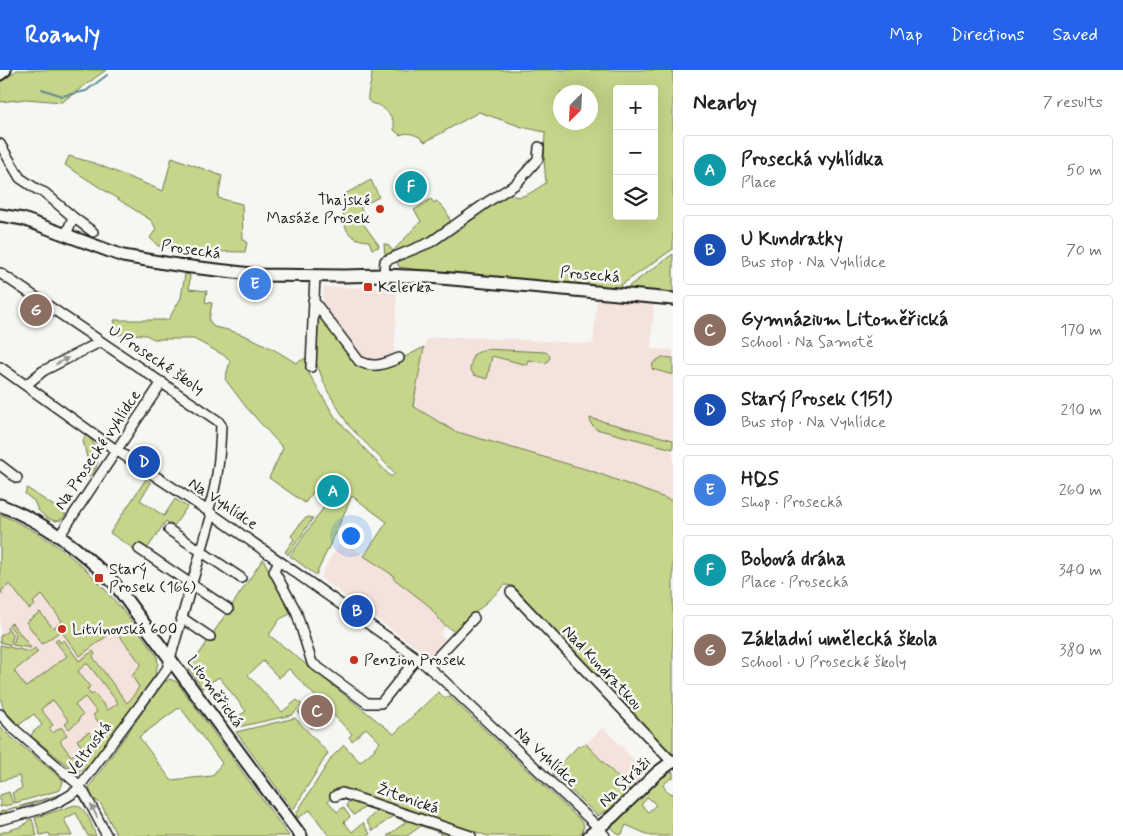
<!DOCTYPE html>
<html lang="en">
<head>
<meta charset="utf-8">
<style>
  :root { --surface:#fff; --page:#f2f2f2; --text:#202124; --muted:#757577; --line:#e0e0e0; --accent:#2563eb }
  body { margin:0; font-family:Mynerve,sans-serif; background:var(--page); color:var(--text) }
  .controls { position:absolute; right:15px; top:15px; display:grid; overflow:hidden; border-radius:5px; box-shadow:0 5px 20px #0002 }
  .controls button { width:45px; height:45px; display:grid; place-items:center; padding:0; border:0; border-bottom:1px solid var(--line); background:var(--surface); color:var(--text); font:25px sans-serif }
  .compass { position:absolute; left:553px; top:15px; width:45px; height:45px; border-radius:50%; background:var(--surface); box-shadow:0 5px 20px #0002; rotate:204deg }
  .you { position:absolute; left:350px; top:465px; width:18px; height:18px; margin:-12px; border:4px solid #fff; border-radius:50%; background:#1a73e8; box-shadow:0 0 0 8px #1a73e833 }
  .badge { display:grid; place-items:center; width:32px; height:32px; border-radius:50%; background:var(--accent); color:#fff; font-size:16px; font-weight:700 }
  .pin { position:absolute; translate:-50% -50%; border:2px solid #fff; box-shadow:0 1px 5px #0006 }
  .list { margin:0; padding:0; list-style:none }
  h2 { display:flex; justify-content:space-between; align-items:center; height:65px; margin:0; padding:0 20px; font-size:21px }
  h2 small { font-size:16px; font-weight:400; color:var(--muted) }
  .list li { display:grid; grid-template-columns:32px 1fr auto; gap:15px; align-items:center; box-sizing:border-box; height:70px; margin:0 10px 10px; padding:0 10px; border:1px solid var(--line); border-radius:5px }
  .list b { display:block; font-size:19px; white-space:nowrap }
  .list p { margin:0; font-size:16px; white-space:nowrap; color:var(--muted) }
  .list em { font-size:16px; font-style:normal; color:var(--muted) }
  .icon { flex:none; width:28px; height:28px; fill:none; stroke:currentColor; stroke-width:2; stroke-linecap:round; stroke-linejoin:round }
  .map { position:relative; flex:none; width:673px; height:766px; overflow:hidden }
  header { display:flex; align-items:center; gap:30px; box-sizing:border-box; height:70px; padding:0 25px; background:var(--accent); color:#fff }
  header strong { font-size:24px }
  nav { display:flex; gap:28px; margin-inline-start:auto; font-size:18px }
  main { display:flex }
  aside { flex:1; background:var(--surface) }
  .map>svg:first-child { display:block }
</style>
</head>
<body>
<header>
<strong>Roamly</strong>
<nav><a>Map</a><a>Directions</a><a>Saved</a></nav>
</header>
<main>
<div class="map">
<svg width="673" height="766" viewBox="0 0 673 766">
  <rect width="100%" height="100%" fill="#f6f6f2"/>
  <filter id="ink" filterUnits="userSpaceOnUse"><feTurbulence type="fractalNoise" baseFrequency=".02" numOctaves="2"/><feDisplacementMap in="SourceGraphic" scale="10" xChannelSelector="R" yChannelSelector="G"/><feConvolveMatrix kernelMatrix="1 2 1 2 8 2 1 2 1" color-interpolation-filters="sRGB"/></filter>
  <g filter="url(#ink)">
    <path fill="#f4e3dd" d="M324,217L397,218L394,293L380,300L358,295L352,290L320,247Z
      M597,228L654,232L651,279L673,280V431L592,401L454,361L412,336L426,270L437,267L512,269L593,274Z
      M0,456L19,464L154,599L103,670L71,694L32,642L26,618L0,588Z
      M343,471L394,506L393,508L428,535L446,556L440,564L446,569L431,588L320,508L329,490Z
      M603,657L646,702L630,720L586,674Z"/>
    <path fill="#c5d589" stroke="#707852" fill-rule="evenodd" d="M17,0H106L62,32L26,29L0,32V13Z
      M372,0H673V179L617,218L440,203L399,197L397,192L399,188L508,123C521,133 534,120 546,113L544,90L545,62L522,57L479,42L425,72C419,65 408,61 400,65L394,60C396,50 387,39 378,35C374,34 370,34 368,30C366,27 373,9 372,0ZM617,19H654V146H617ZM560,22H590V52H560Z
      M69,86L94,93L163,121L172,87L222,106L218,128L242,134L243,169L247,172L245,182C225,181 205,183 185,181C176,180 168,176 158,176L150,168L156,159L152,151L65,95Z
      M371,110L379,127L360,137L366,149L362,152L378,174L379,177L372,179L369,171C340,170 343,147 343,125Z
      M431,129L434,133L436,131C443,135 451,146 450,155L439,165L389,188L385,186L384,174H387L393,181L421,151L414,140Z
      M673,184V223L625,219Z
      M185,204L190,205L189,219L207,221L205,232L212,233L209,250L214,257C244,262 271,277 296,293L306,288L308,302L335,347L391,407L395,403L349,356L327,320L314,287L315,247H320L352,290C360,296 369,299 380,300L424,277L413,336L454,361L592,401L673,431V685L513,516L505,515L455,562L443,554L428,535L393,508L394,506L364,486L387,452L352,426L316,505L290,486L335,421L332,418L335,413L328,409L325,413L322,410L305,433L269,408L283,378L246,337L225,309L230,292L227,287L194,269H154L146,265L129,264L118,265L114,250H168L181,228Z
      M485,279L545,282L549,284L550,288L546,293L528,290L527,295L492,286L487,309L474,305L470,299L473,285Z
      M662,287L673,288V305L652,299L653,293Z
      M590,348L673,370V379L596,359L591,354Z
      M86,365C99,375 103,396 89,407L88,393L83,370Z
      M146,409L151,413L140,430L164,446L175,429L187,437L174,456L166,451L147,479L143,477L137,481L110,463Z
      M27,418L66,444L61,450L55,451L47,448L38,440L34,431L25,424Z
      M0,444C77,478 109,520 157,586L158,593L155,605L89,697L79,702L73,700L31,666L33,662L42,655L34,644L19,655L4,640L0,627V575L30,582L35,578L38,582L14,601L26,617L67,586L55,571L58,569L60,573L64,570L79,591L93,581L95,584L93,587L127,633L131,629L139,617L132,606L141,594L115,560L80,586L61,561L42,574L26,552L40,542L53,558L62,551L42,525L33,532L35,535L29,539L10,514L1,521L3,524L0,525ZM86,594H88L118,633L108,640L94,623L91,625L87,619L90,617L78,601ZM85,627L97,642L93,645L105,661L94,669L89,662L77,670L82,678L71,686L60,671L67,665L61,657L53,663L49,658L53,655L41,639L53,630L69,651L65,654L69,659L80,650L79,648L83,645L75,635Z
      M308,447L313,448L288,485L285,482L294,469L291,466L303,450Z
      M263,489L292,543L280,549L269,565L394,664L438,622L445,628L450,627L580,750L584,755L582,762L577,766H488L344,718H340L334,723L455,766H439L441,763L421,756L407,766H387L406,752L393,746L373,761L366,751L377,741L365,737L354,745L346,735L350,731L334,726L328,731L337,742L343,737L350,747L344,752L352,762L363,753L370,764L367,766H329L310,740L298,748L296,746L297,742L332,687L344,675L360,692L375,679L374,678L380,672L366,658L352,671L349,667L352,664L289,599L279,608L263,591L248,605L282,642L297,630L302,635L292,645L238,657L233,650L246,641L219,607L202,618L189,599Z
      M12,553L31,578L13,575L16,564L9,555Z
      M7,557L13,565L11,575L0,572V566L8,561Z
      M170,609L177,612L289,766H117L101,734L92,728L89,717L164,612ZM180,637L222,693L212,706L171,710L139,667Z
      M306,635L302,641L313,653L312,658L298,642Z
      M295,648L328,683L293,740L236,662Z
      M0,656L11,667L62,709L63,712L60,720L15,733L12,723L22,718L19,706L0,711Z
      M586,674L630,720L612,739L602,743L598,746L552,703L578,676Z
      M669,702H673V709L671,708L663,715L666,720L672,724L673,723V734L671,736L673,738V766H651L626,755L622,764L619,765L611,757L659,709ZM648,727L656,735L648,742L641,735Z
      M9,722L13,734L0,737V725Z
      M65,723L22,737L21,741H18L16,737L6,740L7,745L2,747L0,742Z
      M75,735C86,736 92,756 96,766H88L76,743L64,749L72,766H50L49,763L40,765L35,748Z
      M32,749L37,766H0V763L23,756L29,750Z"/>
    <g fill="none" stroke-linecap="round" stroke-linejoin="round">
      <path stroke="#5c8a95" stroke-width="2" d="M42,19L62,26L86,21L107,5"/>
      <g stroke="#1c1c1c" stroke-width="12">
        <path id="street" d="M0,74L20,108L38,120L45,123L73,147L66,165
          M73,147L93,162
          M0,203L218,351L221,355C220,384 218,413 208,441
          M384,205L385,191L431,172L489,131L516,114L538,89L539,77
          M313,230L359,291C373,299 385,294 399,288
          M0,297L116,380L208,441L417,588L441,608L599,758L605,766
          M311,297L315,206
          M26,315L43,301L100,272
          M0,395L17,408
          M169,460L241,508
          M60,465L162,312
          M139,479L228,539
          M279,491L274,501L296,541L312,593L367,633H381L417,588
          M511,522L673,693
          M182,548L210,567
          M428,597L474,548
          M0,644L13,658L80,716L87,728L107,766
          M335,726L342,723L471,766
          M0,750C26,743 54,738 76,721L167,599L212,444"/>
      </g>
      <g stroke="#1c1c1c" stroke-width="15">
        <path id="secondary" d="M0,4L5,0
          M0,145L23,149L123,186L183,196L260,205L344,206L384,205L429,207L673,229
          M0,435C45,452 80,479 114,513L301,766
          M589,766L613,746L657,703L673,691"/>
      </g>
      <use href="#street" stroke="#f6f6f2" stroke-width="9"/>
      <use href="#secondary" stroke="#f6f6f2" stroke-width="11"/>
    </g>
    <defs><path id="oneway-solid" d="M-6-.8H1V-3.2L6.5 0L1 3.2V.8H-6Z" transform="scale(1.25)"/></defs>
    <g fill="#949492">
      <use href="#oneway-solid" transform="translate(62 291) rotate(-28)"/>
      <use href="#oneway-solid" transform="translate(94 741) rotate(-117)"/>
    </g>
  </g>
  <g fill="#c8321e" stroke="#f6f6f2" stroke-width="2">
    <circle cx="380" cy="139" r="5"/>
    <rect x="363" y="212" width="10" height="10" rx="2.5"/>
    <rect x="94" y="503" width="10" height="10" rx="2.5"/>
    <circle cx="62" cy="559" r="5"/>
    <circle cx="354" cy="590" r="5"/>
  </g>
  <g text-anchor="middle" dominant-baseline="central" stroke-width="5" stroke-linejoin="round" paint-order="stroke">
    <g font-size="16" fill="#1c1c1c" stroke="#f6f6f2" text-anchor="start">
      <text x="370" y="130" text-anchor="end">Thajské<tspan x="370" dy="18">Masáže Prosek</tspan></text>
      <text x="378" y="217">Kelerka</text>
      <text x="109" y="499">Starý<tspan x="109" dy="18">Prosek (166)</tspan></text>
      <text x="72" y="559">Litvínovská 600</text>
      <text x="364" y="590">Penzion Prosek</text>
    </g>
    <g font-size="16" fill="#1c1c1c" stroke="#f6f6f2">
      <text transform="translate(191 180) rotate(8)">Prosecká</text>
      <text transform="translate(590 205) rotate(5)">Prosecká</text>
      <text transform="translate(156 290) rotate(34)">U Prosecké školy</text>
      <text transform="translate(98 380) rotate(-56)">Na Prosecké vyhlídce</text>
      <text transform="translate(223 434) rotate(34)">Na Vyhlídce</text>
      <text transform="translate(602 598) rotate(47)">Nad Kundratkou</text>
      <text transform="translate(215 622) rotate(54)">Litoměřická</text>
      <text transform="translate(89 679) rotate(-53)">Veltruská</text>
      <text transform="translate(546 687) rotate(43)">Na Vyhlídce</text>
      <text transform="translate(625 712) rotate(-44)">Na Stráži</text>
      <text transform="translate(408 729) rotate(19)">Žitenická</text>
    </g>
  </g>
</svg>
<div class="controls">
<button>+</button>
<button>−</button>
<button><svg class="icon" aria-label="layers" viewBox="0 0 24 24"><path d="M12 4l9 5-9 5-9-5zM3 14l9 5 9-5"/></svg></button>
</div>
<svg class="compass" viewBox="-18 -18 36 36"><path d="M0-13l5 13h-10z" fill="#e53935"/><path d="M0 13l5-13h-10z" fill="#757577"/></svg>
<div class="you"></div>
<div class="pin badge" style="left:333px;top:421px;background:#0f9aa8">A</div>
<div class="pin badge" style="left:357px;top:541px;background:#1a4fb4">B</div>
<div class="pin badge" style="left:317px;top:641px;background:#8d6e63">C</div>
<div class="pin badge" style="left:144px;top:392px;background:#1a4fb4">D</div>
<div class="pin badge" style="left:255px;top:214px;background:#3f7fe0">E</div>
<div class="pin badge" style="left:411px;top:117px;background:#0f9aa8">F</div>
<div class="pin badge" style="left:36px;top:240px;background:#8d6e63">G</div>
</div>
<aside>
<h2>Nearby<small>7 results</small></h2>
<ul class="list">
<li><span class="badge" style="background:#0f9aa8">A</span><div><b>Prosecká vyhlídka</b><p>Place</p></div><em>50 m</em></li>
<li><span class="badge" style="background:#1a4fb4">B</span><div><b>U Kundratky</b><p>Bus stop · Na Vyhlídce</p></div><em>70 m</em></li>
<li><span class="badge" style="background:#8d6e63">C</span><div><b>Gymnázium Litoměřická</b><p>School · Na Samotě</p></div><em>170 m</em></li>
<li><span class="badge" style="background:#1a4fb4">D</span><div><b>Starý Prosek (151)</b><p>Bus stop · Na Vyhlídce</p></div><em>210 m</em></li>
<li><span class="badge" style="background:#3f7fe0">E</span><div><b>HQS</b><p>Shop · Prosecká</p></div><em>260 m</em></li>
<li><span class="badge" style="background:#0f9aa8">F</span><div><b>Bobová dráha</b><p>Place · Prosecká</p></div><em>340 m</em></li>
<li><span class="badge" style="background:#8d6e63">G</span><div><b>Základní umělecká škola</b><p>School · U Prosecké školy</p></div><em>380 m</em></li>
</ul>
</aside>
</main>
</body>
</html>
